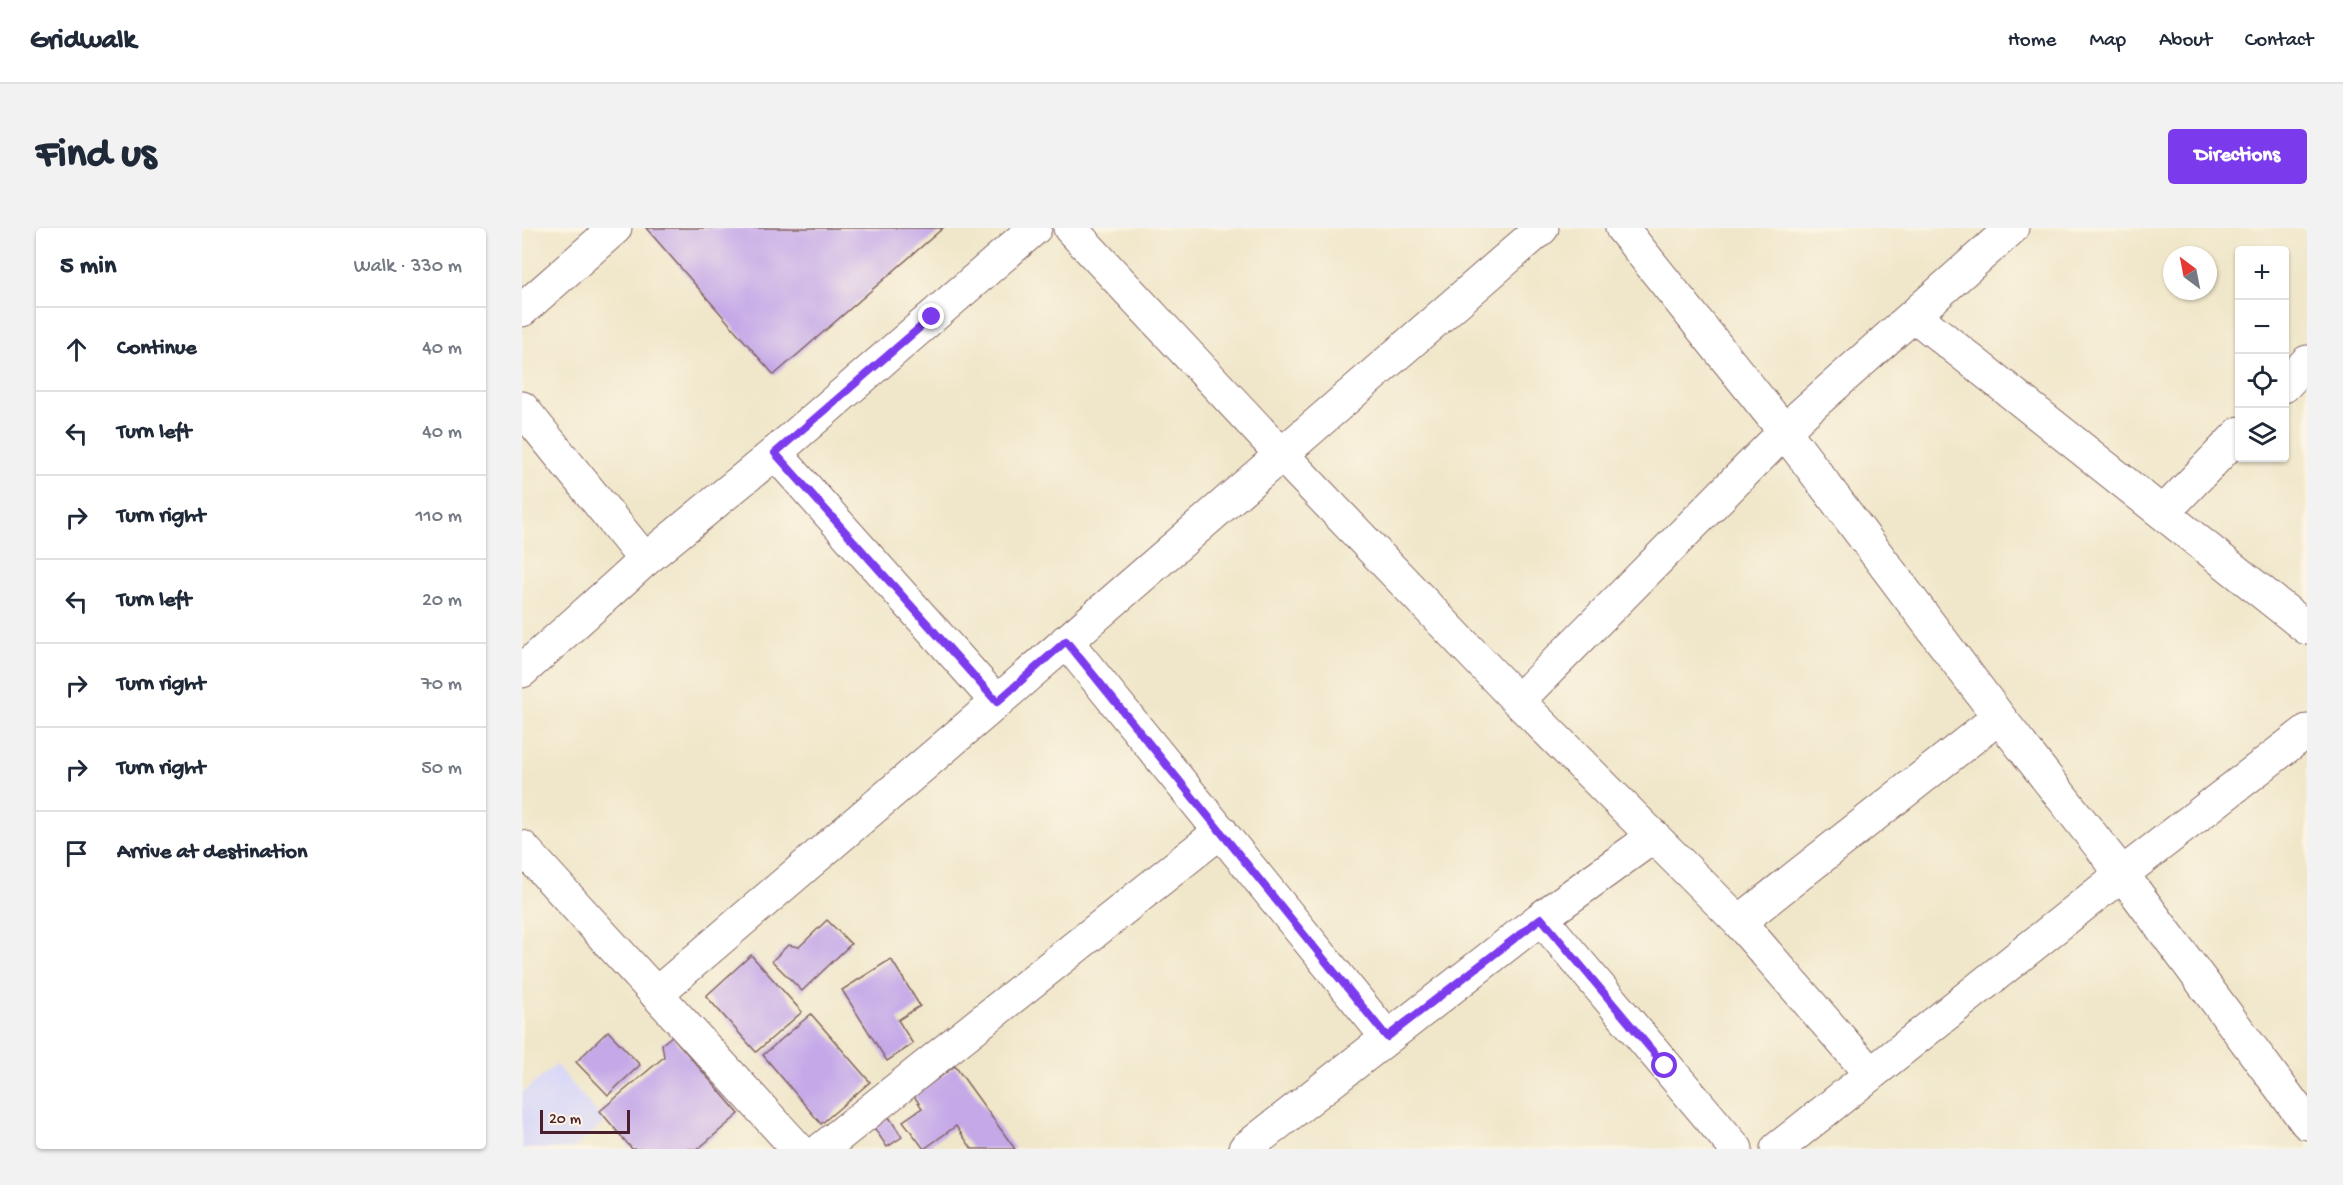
<!DOCTYPE html>
<html lang="en">
<head>
<meta charset="utf-8">
<style>
  :root { --surface:#fff; --page:#f2f2f3; --text:#1f2937; --muted:#747a83; --line:#e0e1e3; --accent:#7c3aed }
  body { margin:0; font-family:"Gochi Hand",sans-serif; background:var(--page); color:var(--text) }
  .controls { position:absolute; right:18px; top:18px; display:grid; overflow:hidden; border-radius:6px; box-shadow:0 2px 4px #0004 }
  .controls button { width:54px; height:54px; display:grid; place-items:center; padding:0; border:0; border-bottom:2px solid var(--line); background:var(--surface); color:var(--text); font:30px sans-serif }
  .compass { position:absolute; left:1641px; top:18px; width:54px; height:54px; border-radius:50%; background:var(--surface); box-shadow:0 2px 4px #0004; rotate:328deg }
  .scale { position:absolute; left:18px; bottom:15px; width:90px; box-sizing:border-box; padding-left:6px; border:3px solid #4a1f2b; border-top:0; font-size:16px; line-height:21px; white-space:nowrap; color:#4a1f2b; -webkit-text-stroke:4px #fcf5e5; paint-order:stroke }
  .stop { position:absolute; width:18px; height:18px; margin:-14px; border:4px solid #7c3aed; border-radius:50%; background:#fff }
  .stop.end { background:#7c3aed; border-color:#fff; box-shadow:0 2px 6px #0008 }
  .list { margin:0; padding:0; list-style:none }
  h2 { display:flex; justify-content:space-between; align-items:center; height:78px; margin:0; padding:0 24px; font-size:26px }
  h2 small { font-size:20px; font-weight:400; color:var(--muted) }
  .list li { display:grid; grid-template-columns:39px 1fr auto; gap:18px; align-items:center; box-sizing:border-box; height:84px; padding:0 24px; border-top:2px solid var(--line) }
  .list b { display:block; font-size:22px; white-space:nowrap }
  .list em { font-size:20px; font-style:normal; color:var(--muted) }
  .icon { flex:none; width:33px; height:33px; fill:none; stroke:currentColor; stroke-width:2; stroke-linecap:round; stroke-linejoin:round }
  .map { position:relative; flex:none; width:1785px; height:921px; overflow:hidden; border-radius:6px }
  header { display:flex; align-items:center; gap:36px; box-sizing:border-box; height:84px; padding:0 30px; background:var(--surface); border-bottom:2px solid var(--line) }
  header strong { font-size:28px }
  nav { display:flex; gap:33px; margin-inline-start:auto; font-size:21px }
  .intro { display:flex; align-items:center; justify-content:space-between; box-sizing:border-box; height:144px; padding:0 36px }
  h1 { margin:0; font-size:42px }
  .button { padding:15px 27px; border-radius:6px; background:var(--accent); color:#fff; font-size:21px; font-weight:700 }
  main { display:flex; gap:36px; padding:0 36px }
  aside { flex:1; background:var(--surface); border-radius:6px; box-shadow:0 2px 4px #0004 }
  .map>svg:first-child { display:block }
</style>
</head>
<body>
<header>
<strong>Gridwalk</strong>
<nav><a>Home</a><a>Map</a><a>About</a><a>Contact</a></nav>
</header>
<div class="intro"><h1>Find us</h1><a class="button">Directions</a></div>
<main>
<aside>
<h2>5 min<small>Walk · 330 m</small></h2>
<ul class="list">
<li><svg class="icon" aria-label="ahead" viewBox="0 0 24 24"><path d="M12 20V5M6 11l6-6 6 6"/></svg><div><b>Continue</b></div><em>40 m</em></li>
<li><svg class="icon" aria-label="left" viewBox="0 0 24 24"><path d="M17 20v-9H6M10 6l-5 5 5 5"/></svg><div><b>Turn left</b></div><em>40 m</em></li>
<li><svg class="icon" aria-label="right" viewBox="0 0 24 24"><path d="M7 20v-9h11M14 6l5 5-5 5"/></svg><div><b>Turn right</b></div><em>110 m</em></li>
<li><svg class="icon" aria-label="left" viewBox="0 0 24 24"><path d="M17 20v-9H6M10 6l-5 5 5 5"/></svg><div><b>Turn left</b></div><em>20 m</em></li>
<li><svg class="icon" aria-label="right" viewBox="0 0 24 24"><path d="M7 20v-9h11M14 6l5 5-5 5"/></svg><div><b>Turn right</b></div><em>70 m</em></li>
<li><svg class="icon" aria-label="right" viewBox="0 0 24 24"><path d="M7 20v-9h11M14 6l5 5-5 5"/></svg><div><b>Turn right</b></div><em>50 m</em></li>
<li><svg class="icon" aria-label="arrive" viewBox="0 0 24 24"><path d="M6 21V4h12l-3 4 3 4H6"/></svg><div><b>Arrive at destination</b></div></li>
</ul>
</aside>
<div class="map">
<svg width="1785" height="921" viewBox="0 0 1785 921">
  <rect width="100%" height="100%" fill="#fcf5e5"/>
  <filter id="ink" filterUnits="userSpaceOnUse"><feTurbulence type="fractalNoise" baseFrequency=".0167" numOctaves="2"/><feDisplacementMap in="SourceGraphic" scale="12" xChannelSelector="R" yChannelSelector="G"/><feConvolveMatrix kernelMatrix="1 2 1 2 8 2 1 2 1" color-interpolation-filters="sRGB"/></filter>
  <filter id="wash" filterUnits="userSpaceOnUse"><feTurbulence type="fractalNoise" baseFrequency=".008" numOctaves="4" result="noise"/><feDisplacementMap in="SourceGraphic" scale="24" xChannelSelector="R" yChannelSelector="G"/><feGaussianBlur stdDeviation="1.35" result="paint"/><feColorMatrix in="noise" values="0 0 0 0 0 0 0 0 0 0 0 0 0 0 0 0 0 1.4 0 .05"/><feComposite in="paint" operator="in"/></filter>
  <g filter="url(#wash)">
    <rect width="100%" height="100%" fill="#f0e7ca"/>
    <path fill="#d8d7f8" d="M34,837L83,894L51,921H0V865Z"/>
    <g id="blocks">
      <path fill="#c4a8e8" d="M124,0H421L252,147Z
        M305,692L329,716L280,763L250,733L266,717L277,719Z
        M229,727L280,784L234,824L184,768Z
        M369,731L398,778L376,792L391,816L365,833L320,762Z
        M289,786L348,854L299,896L241,827Z
        M86,803L118,837L86,867L54,834Z
        M150,808L217,886L176,921H110L78,883L142,829L140,816Z
        M433,838L493,921H450L434,898L402,921L381,893L400,880L392,868Z
        M367,889L380,909L365,919L351,898Z"/>
    </g>
  </g>
  <g filter="url(#ink)">
    <use href="#blocks" fill-opacity="0" stroke="#846563" stroke-width="1.5"/>
    <g fill="none" stroke-linecap="round" stroke-linejoin="round">
      <g stroke="#846563" stroke-width="35">
        <path id="minor" d="M548,0L760,227L996,473L1217,694L1348,845
          M1100,0L1263,204L1477,489L1600,646L1785,895
          M0,82L93,0
          M1392,87L1785,400
          M1762,158L1785,134
          M0,180L123,332
          M253,225L475,474
          M1641,285L1718,205
          M544,413L865,809
          M996,473L1279,187L1490,0
          M0,619L276,921
          M1019,690L1214,921
          M1217,694L1477,489
          M134,766L475,474L1020,0
          M300,921L699,603
          M723,921L1019,690L1132,608
          M1255,921L1600,646L1785,503"/>
      </g>
      <g stroke="#846563" stroke-width="35">
        <path id="tertiary" d="M0,443L123,332L253,225L513,0"/>
      </g>
      <use href="#minor" stroke="#fff" stroke-width="33"/>
      <use href="#tertiary" stroke="#fff" stroke-width="33"/>
    </g>
  </g>
  <g fill="none" stroke-linecap="round" stroke-linejoin="round" filter="url(#ink)">
    <path stroke="#7c3aed" stroke-width="8" d="M410,89L253,225L475,474L544,413L865,809L1019,690L1143,838"/>
  </g>
</svg>
<div class="controls">
<button>+</button>
<button>−</button>
<button><svg class="icon" aria-label="locate" viewBox="0 0 24 24"><circle cx="12" cy="12" r="6"/><path d="M12 2v4M12 18v4M2 12h4M18 12h4"/></svg></button>
<button><svg class="icon" aria-label="layers" viewBox="0 0 24 24"><path d="M12 4l9 5-9 5-9-5zM3 14l9 5 9-5"/></svg></button>
</div>
<svg class="compass" viewBox="-18 -18 36 36"><path d="M0-13l5 13h-10z" fill="#e53935"/><path d="M0 13l5-13h-10z" fill="#747a83"/></svg>
<div class="scale">20 m</div>
<div class="stop" style="left:1143px;top:838px"></div>
<div class="stop end" style="left:410px;top:89px"></div>
</div>
</main>
</body>
</html>
